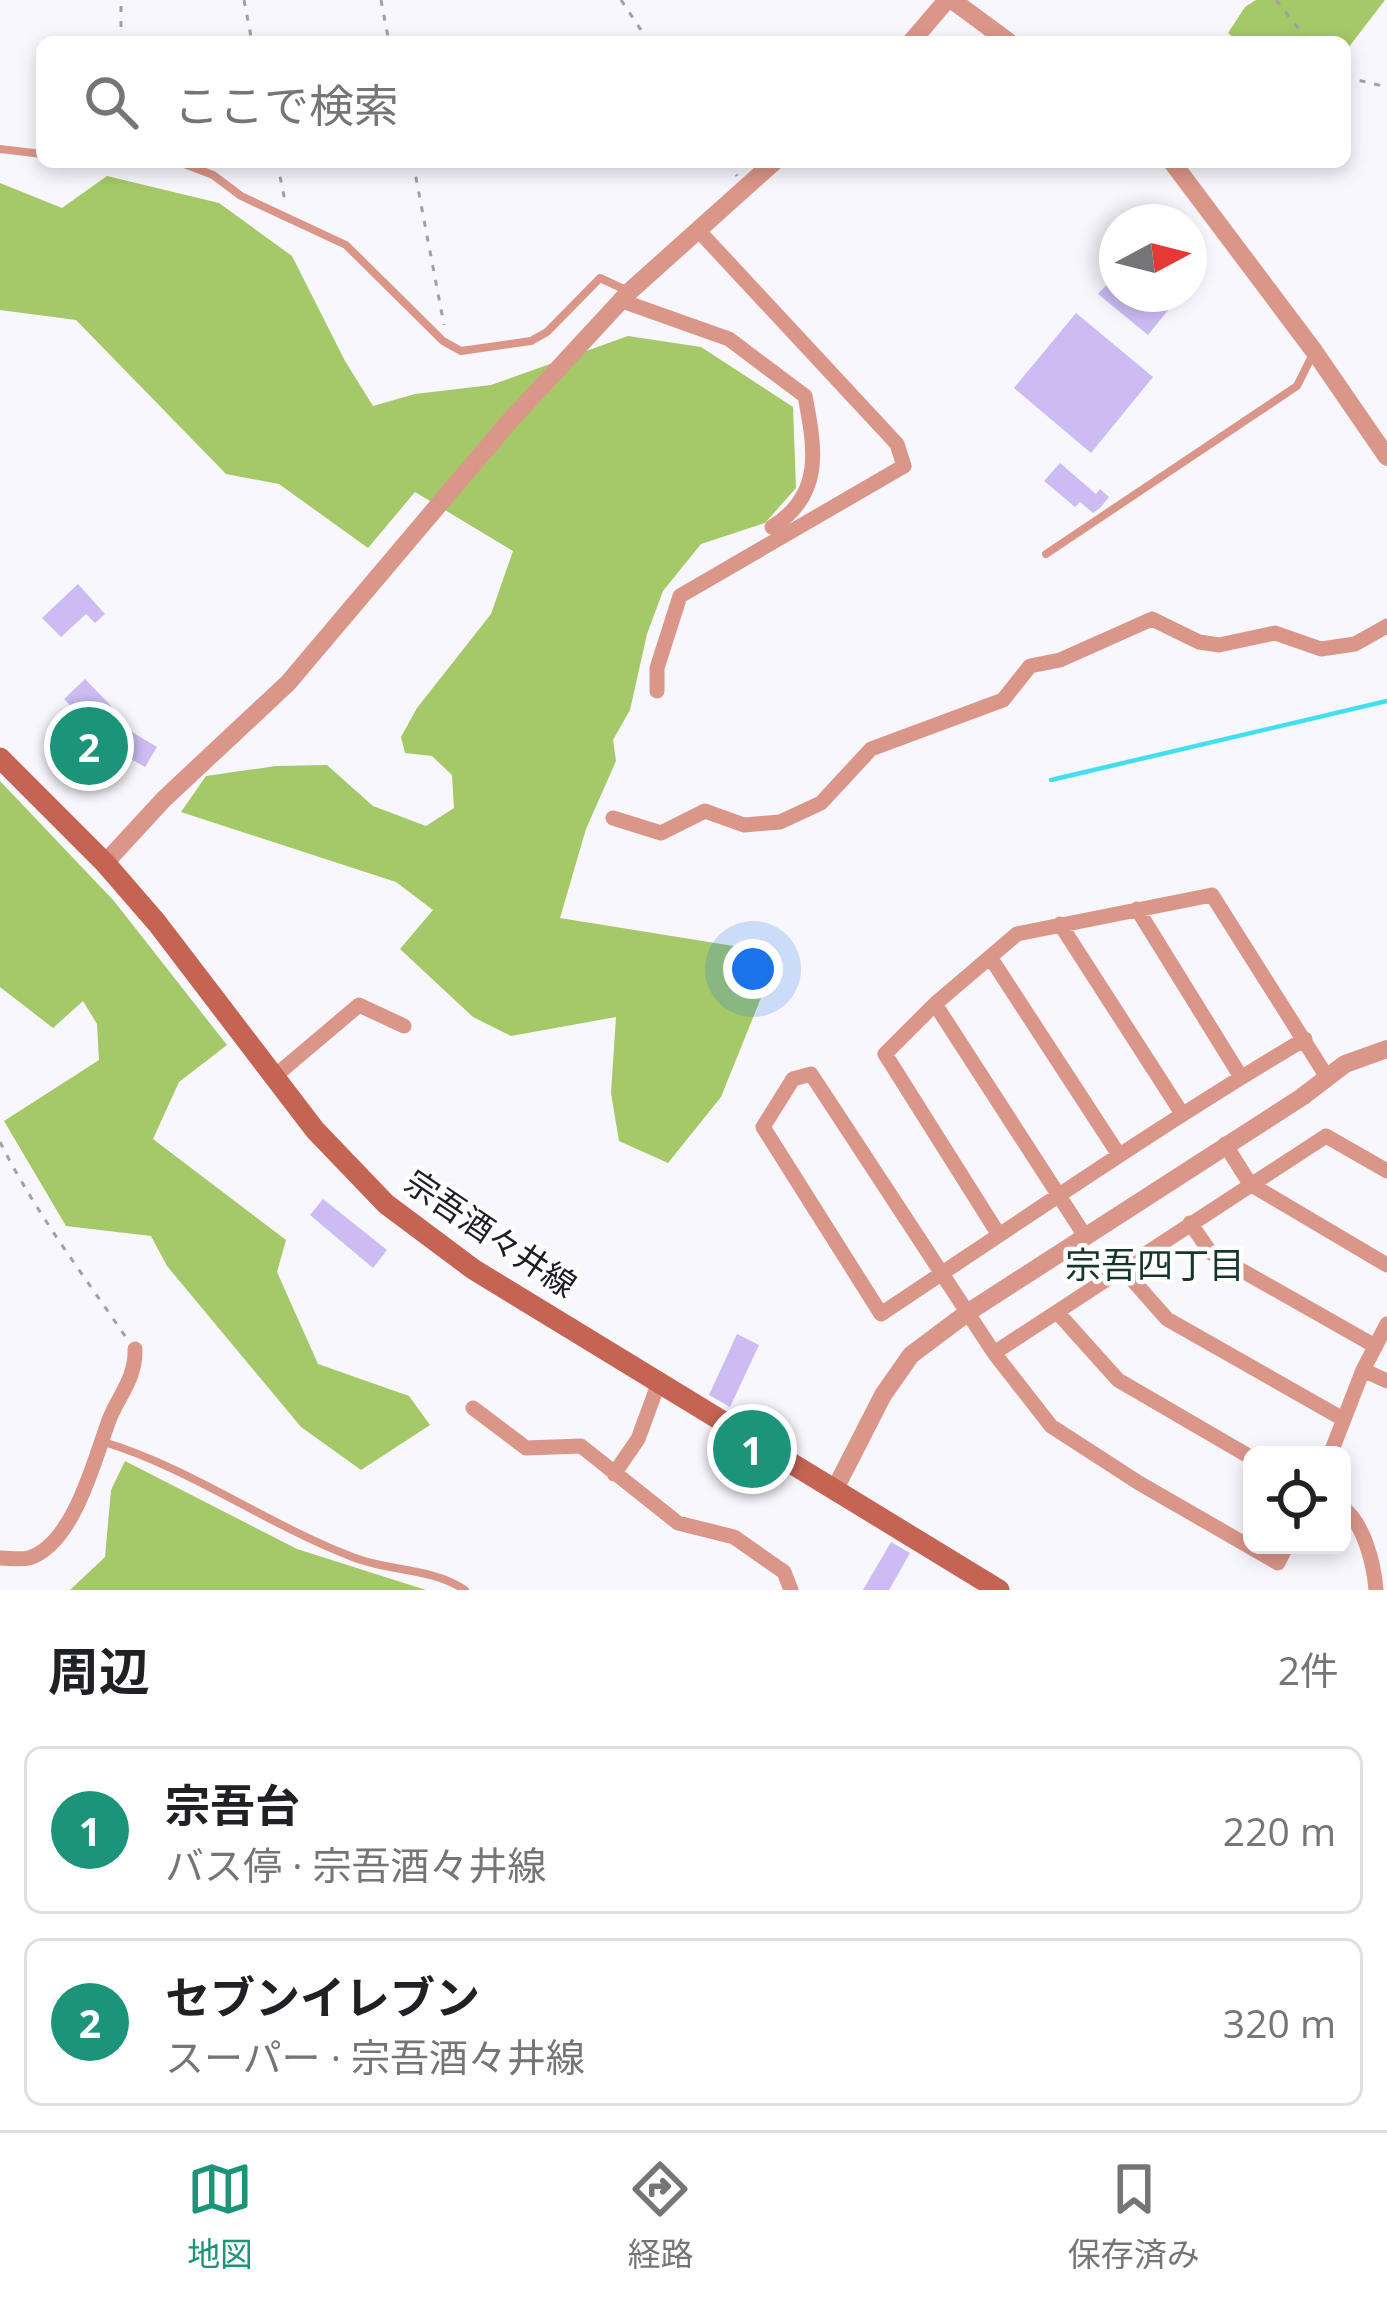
<!DOCTYPE html>
<html lang="ja">
<head>
<meta charset="utf-8">
<style>
  :root { --surface:#fff; --page:#f6f6f6; --text:#202124; --muted:#757577; --line:#e0e0e0; --accent:#1b947a }
  body { margin:0; font-family:"Open Sans","Noto Sans JP",sans-serif; background:var(--page); color:var(--text) }
  .controls { position:absolute; right:36px; bottom:36px; display:grid; overflow:hidden; border-radius:18px; box-shadow:0 6px 18px #0003 }
  .controls button { width:108px; height:108px; display:grid; place-items:center; padding:0; border:0; border-bottom:3px solid var(--line); background:var(--surface); color:var(--text); font:60px sans-serif }
  .compass { position:absolute; left:1099px; top:204px; width:108px; height:108px; border-radius:50%; background:var(--surface); box-shadow:0 6px 18px #0003; rotate:83deg }
  .you { position:absolute; left:753px; top:969px; width:42px; height:42px; margin:-30px; border:9px solid #fff; border-radius:50%; background:#1a73e8; box-shadow:0 0 0 18px #1a73e833 }
  .badge { display:grid; place-items:center; width:78px; height:78px; border-radius:50%; background:var(--accent); color:#fff; font-size:39px; font-weight:700 }
  .pin { position:absolute; translate:-50% -50%; border:6px solid #fff; box-shadow:0 3px 12px #0006 }
  .list { margin:0; padding:0; list-style:none }
  h2 { display:flex; justify-content:space-between; align-items:center; height:156px; margin:0; padding:0 48px; font-size:51px }
  h2 small { font-size:39px; font-weight:400; color:var(--muted) }
  .list li { display:grid; grid-template-columns:78px 1fr auto; gap:36px; align-items:center; box-sizing:border-box; height:168px; margin:0 24px 24px; padding:0 24px; border:3px solid var(--line); border-radius:18px }
  .list b { display:block; font-size:45px; white-space:nowrap }
  .list p { margin:0; font-size:39px; white-space:nowrap; color:var(--muted) }
  .list em { font-size:39px; font-style:normal; color:var(--muted) }
  .icon { flex:none; width:66px; height:66px; fill:none; stroke:currentColor; stroke-width:2; stroke-linecap:round; stroke-linejoin:round }
  .map { position:relative; flex:none; width:1387px; height:1590px; overflow:hidden }
  .search { position:absolute; background:var(--surface); box-shadow:0 6px 18px #0003; left:36px; right:36px; top:36px; height:132px; display:flex; align-items:center; gap:30px; box-sizing:border-box; padding:0 42px; border-radius:18px; color:var(--muted); font-size:45px }
  .sheet { height:540px; background:var(--surface) }
  nav { display:flex; justify-content:space-around; align-items:center; box-sizing:border-box; height:168px; border-top:3px solid var(--line); background:var(--surface); font-size:33px; color:var(--muted) }
  nav a { display:grid; justify-items:center; gap:6px }
  nav .on { color:var(--accent) }
  .map>svg:first-child { display:block }
</style>
</head>
<body>
<div class="map">
<svg width="1387" height="1590" viewBox="0 0 1387 1590">
  <rect width="100%" height="100%" fill="#f8f7fd"/>
  <path fill="#a5c868" d="M1256,0H1385L1345,52V42H1239L1228,33L1245,7Z
    M107,176L219,203L292,256L345,361L373,406L415,394L491,385L628,336L701,347L793,407L796,488L765,523L701,544L663,591L647,634L630,710L613,740L616,761L586,829L560,918L746,948L771,973L721,1097L668,1163L619,1141L611,1093L616,1017L511,1036L473,1017L400,949L433,910L396,882L181,812L206,776L276,766L327,765L373,806L426,826L454,808L452,775L432,756L405,753L401,737L417,708L491,614L513,551L415,492L368,548L279,484L226,474L76,320L0,310V183L62,208Z
    M0,781L114,901L227,1045L179,1082L153,1139L286,1240L277,1272L318,1364L409,1396L430,1425L361,1470L301,1427L167,1266L151,1236L66,1226L4,1121L99,1060L97,1024L83,1001L53,1028L0,987Z
    M125,1461L297,1549L426,1590H70L105,1557L111,1490Z"/>
  <g fill="none" stroke-linecap="round" stroke-linejoin="round">
    <path stroke="#42dff3" stroke-width="4.5" d="M1051,780L1387,701"/>
  </g>
  <path fill="#ccbcf3" d="M1117,274V294H1181L1148,335L1098,294Z
    M1076,313L1153,377L1091,453L1014,388Z
    M1060,463L1096,494L1100,489L1109,497L1100,508L1093,513L1080,502L1075,507L1044,481Z
    M78,584L105,614L95,623L86,614L61,637L42,618Z
    M85,679L116,711L109,718L157,747L145,767L119,752L99,770L66,736L84,720L64,699Z
    M323,1199L387,1250L373,1268L310,1215Z
    M737,1334L759,1345L730,1407L709,1395Z
    M891,1542L910,1553L889,1590H863Z"/>
  <g fill="none" stroke-linecap="round" stroke-linejoin="round">
    <path stroke="#a2a0a7" stroke-width="3" stroke-dasharray="6 9" stroke-linecap="butt" d="M244,0L252,42
      M381,0L389,42
      M621,0L649,42
      M1276,0L1309,42
      M121,42V0
      M1345,77L1387,87
      M277,162L285,201
      M413,162L444,325
      M728,162L737,176
      M0,1142C34,1210 82,1273 125,1336"/>
    <path stroke="#db968a" stroke-width="8" d="M0,149L42,154
      M179,162L213,175L241,196L346,245L443,341L461,351L531,341L547,332L600,278L628,291
      M1046,554L1297,386L1314,352
      M104,1442C192,1469 265,1523 350,1556C388,1572 430,1567 465,1590"/>
    <path stroke="#db968a" stroke-width="15" d="M622,301L729,339L805,396C815,448 824,495 772,527
      M657,691V668L680,596L904,466L897,444L698,230
      M613,818L661,833L705,811L744,825L780,822L821,803L871,749L1003,700L1030,666L1060,660L1152,619L1199,642L1219,645L1275,633L1321,649L1355,644L1387,626
      M1137,909L1241,1077
      M1060,924L1181,1112
      M990,957L1119,1155
      M935,1004L1085,1236
      M275,1076L359,1005L404,1026
      M1225,1144L1250,1184L1387,1265
      M1190,1223L1211,1253L1375,1346
      M999,1235L885,1054L935,1004L1017,934L1212,895L1327,1077
      M1122,1268L1167,1319L1343,1419
      M1057,1312L1118,1380L1252,1458
      M994,1353L1326,1136L1387,1171
      M1363,1370L1387,1381
      M473,1408L526,1448L581,1446L678,1523L734,1537L784,1572L791,1590
      M1330,1455L1363,1370L1387,1324
      M614,1474L638,1439L659,1382
      M1342,1507C1364,1523 1374,1564 1376,1590
      M1287,1545L1278,1563L1139,1483L1051,1426L994,1353L811,1074L793,1079L763,1127L881,1314C1021,1221 1160,1125 1305,1039
      M0,1558C9,1558 20,1560 29,1558C74,1544 95,1458 109,1420C119,1395 136,1378 135,1349"/>
    <path stroke="#db968a" stroke-width="18" d="M952,0L1009,42
      M911,42L947,0
      M1172,162L1314,351L1387,457
      M105,863L164,799L288,683L507,424L629,292L774,162
      M835,1489L883,1395L911,1355L967,1313L1302,1097L1345,1064L1387,1049"/>
    <path stroke="#c66454" stroke-width="21" d="M0,758L105,863L157,923L315,1130L386,1204L473,1269L999,1590"/>
  </g>
  <g text-anchor="middle" dominant-baseline="central" stroke-width="9" stroke-linejoin="round" paint-order="stroke">
    <g font-size="33" fill="#1f1c26" stroke="#fff">
      <text transform="translate(491 1233) rotate(34)">宗吾酒々井線</text>
    </g>
    <g font-size="36" fill="#16352d" stroke="#fff">
      <text x="1155" y="1264">宗吾四丁目</text>
    </g>
  </g>
</svg>
<div class="controls">
<button><svg class="icon" aria-label="locate" viewBox="0 0 24 24"><circle cx="12" cy="12" r="6"/><path d="M12 2v4M12 18v4M2 12h4M18 12h4"/></svg></button>
</div>
<svg class="compass" viewBox="-18 -18 36 36"><path d="M0-13l5 13h-10z" fill="#e53935"/><path d="M0 13l5-13h-10z" fill="#757577"/></svg>
<div class="you"></div>
<div class="pin badge" style="left:752px;top:1449px">1</div>
<div class="pin badge" style="left:89px;top:746px">2</div>
<div class="search"><svg class="icon" aria-label="search" viewBox="0 0 24 24"><circle cx="10" cy="10" r="6"/><path d="M15 15l6 6"/></svg>ここで検索</div>
</div>
<section class="sheet">
<h2>周辺<small>2件</small></h2>
<ul class="list">
<li><span class="badge">1</span><div><b>宗吾台</b><p>バス停 · 宗吾酒々井線</p></div><em>220 m</em></li>
<li><span class="badge">2</span><div><b>セブンイレブン</b><p>スーパー · 宗吾酒々井線</p></div><em>320 m</em></li>
</ul>
</section>
<nav>
<a class="on"><svg class="icon" aria-label="map" viewBox="0 0 24 24"><path d="M3 6l6-2 6 2 6-2v14l-6 2-6-2-6 2zM9 4v14M15 6v14"/></svg>地図</a>
<a><svg class="icon" aria-label="directions" viewBox="0 0 24 24"><path d="M12 3l9 9-9 9-9-9zM9 14v-3h6M13 9l2 2-2 2"/></svg>経路</a>
<a><svg class="icon" aria-label="saved" viewBox="0 0 24 24"><path d="M7 4h10v16l-5-4-5 4z"/></svg>保存済み</a>
</nav>
</body>
</html>
